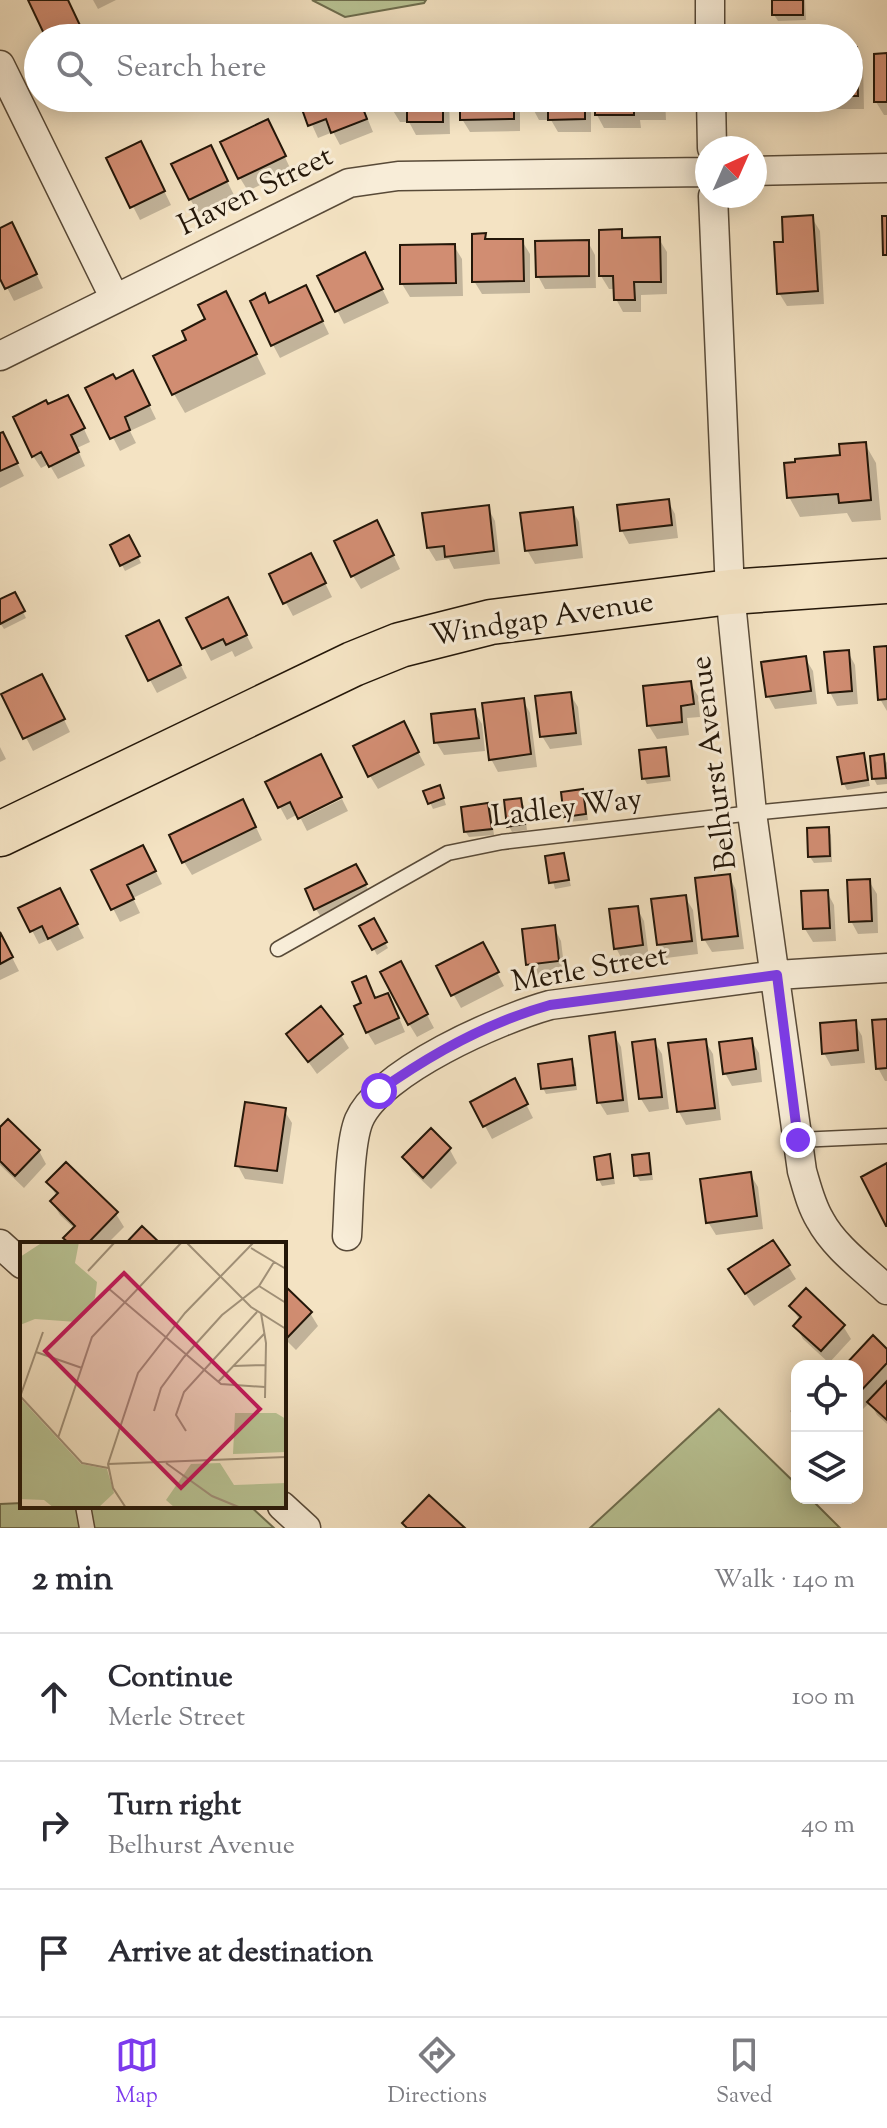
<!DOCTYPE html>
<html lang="en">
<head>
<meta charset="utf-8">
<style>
  :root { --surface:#fff; --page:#f2f2f3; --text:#2b2b33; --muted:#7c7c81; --line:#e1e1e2; --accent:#7c3aed }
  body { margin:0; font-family:"Sorts Mill Goudy",serif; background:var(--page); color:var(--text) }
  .controls { position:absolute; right:24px; bottom:24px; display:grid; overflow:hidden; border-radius:16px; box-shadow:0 4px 20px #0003 }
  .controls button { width:72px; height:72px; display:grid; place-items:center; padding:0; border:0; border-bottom:2px solid var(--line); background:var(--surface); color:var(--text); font:40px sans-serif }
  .compass { position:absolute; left:695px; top:136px; width:72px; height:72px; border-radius:50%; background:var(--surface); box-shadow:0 4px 20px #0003; rotate:45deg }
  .stop { position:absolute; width:24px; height:24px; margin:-18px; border:6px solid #7c3aed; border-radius:50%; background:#fff }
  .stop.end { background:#7c3aed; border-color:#fff; box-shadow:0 2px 8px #0008 }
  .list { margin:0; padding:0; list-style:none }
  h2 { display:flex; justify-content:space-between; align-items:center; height:104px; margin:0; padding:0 32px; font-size:34px }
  h2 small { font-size:26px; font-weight:400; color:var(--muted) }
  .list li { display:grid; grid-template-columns:52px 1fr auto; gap:24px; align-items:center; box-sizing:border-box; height:128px; padding:0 32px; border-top:2px solid var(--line) }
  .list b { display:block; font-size:30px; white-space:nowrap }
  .list p { margin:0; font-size:26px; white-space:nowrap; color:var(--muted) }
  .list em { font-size:26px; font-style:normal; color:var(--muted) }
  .icon { flex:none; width:44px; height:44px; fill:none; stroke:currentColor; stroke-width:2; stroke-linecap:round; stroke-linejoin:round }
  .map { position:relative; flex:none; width:887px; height:1528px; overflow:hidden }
  .search { position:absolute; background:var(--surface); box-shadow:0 4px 20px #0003; left:24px; right:24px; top:24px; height:88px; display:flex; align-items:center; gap:20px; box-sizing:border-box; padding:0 28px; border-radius:44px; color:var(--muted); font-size:30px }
  .sheet { height:488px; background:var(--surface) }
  nav { display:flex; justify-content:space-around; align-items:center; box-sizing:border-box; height:112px; border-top:2px solid var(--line); background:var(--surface); font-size:22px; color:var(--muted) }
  nav a { display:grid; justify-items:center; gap:4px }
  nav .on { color:var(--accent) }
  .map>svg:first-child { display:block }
</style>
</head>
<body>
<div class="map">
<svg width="887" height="1528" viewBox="0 0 887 1528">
  <rect width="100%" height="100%" fill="#f4e3c3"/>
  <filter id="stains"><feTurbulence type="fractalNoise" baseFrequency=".0025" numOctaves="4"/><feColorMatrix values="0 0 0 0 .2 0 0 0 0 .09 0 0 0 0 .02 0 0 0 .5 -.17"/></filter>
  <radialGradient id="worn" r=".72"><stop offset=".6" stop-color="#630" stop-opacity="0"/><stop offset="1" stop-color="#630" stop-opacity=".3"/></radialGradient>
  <path fill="#b9c495" stroke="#6e6e4f" stroke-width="2" d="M312,0H426L424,3L345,17Z
    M719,1409L797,1485V1498H810L840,1528H590Z
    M22,1503V1506H250L274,1528H0V1504Z"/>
  <path fill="#0003" d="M93,0H116L98,9Z
    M774,0H805L806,20L778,21L774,15Z
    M849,49H855L863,62L864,109H818L812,98H849Z
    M887,55V115H884L876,102Z
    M300,98H359L373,132L340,145L333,132L318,138Z
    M392,98H449L450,134L416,135L409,122H400L392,109Z
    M462,98H520V131L470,132L462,119Z
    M532,98H591V132H558L551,120H539L532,107Z
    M597,98H665L666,120H640L641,128H604L597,115Z
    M751,98H795V106H755Z
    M274,134L291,170L248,191L240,178Z
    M147,156L171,205L140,220L108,158Z
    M217,161L234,195L198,212L190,199Z
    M812,218L820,231L824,304L787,306L779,293L786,243Z
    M0,230L19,237L43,288L14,301L0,274Z
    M621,232L626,240L659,239L667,252V294L641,295V312H623L616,299L615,289H609L601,276Z
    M485,235L488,241H522L530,254V293L482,294L474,281Z
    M588,242L595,255L596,288L545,289L538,276Z
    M454,246L462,259L463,296L410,297L402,284Z
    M372,268L389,303L344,324L320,276Z
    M226,294L266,374L185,413L174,394L189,341L208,320Z
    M313,301L329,334L280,358L273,345Z
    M115,382L140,386L156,419L130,431L136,443L120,451L88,389Z
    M48,407L75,410L90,442L77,448L85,466L58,479L49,464L41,468L33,456Z
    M0,435L9,447L24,476L0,488Z
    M865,444L876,463L881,520L852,522L847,513L800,517L789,497L842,457Z
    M668,501L675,514L678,538L629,544L622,531Z
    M488,508L495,521L500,564L454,569L449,559L436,561L428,548Z
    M572,509L579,522L583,558L535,564L527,550Z
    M384,535L400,569L361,589L353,576Z
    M129,538L141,563L125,571L112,546Z
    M318,569L332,597L293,616L271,575Z
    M14,594L26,618L4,629L0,623V601Z
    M235,612L253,648L235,657L232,651L211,661L189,619Z
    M166,635L187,678L157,693L150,680Z
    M887,648V711L880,699Z
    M848,652L855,665L858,704L837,706L830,692Z
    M805,658L813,671L817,704L775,709L768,696Z
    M690,683L698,696L700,717L687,718L689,735L657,739L649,726L645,688Z
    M49,689L70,732L33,751L4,695Z
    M570,694L578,707L582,745L550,749L542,736Z
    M523,700L530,713L537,767L498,772L491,759Z
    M474,711L482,724L485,751L444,755L436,742Z
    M410,737L425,765L378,789L370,776Z
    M0,747L6,759L0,762Z
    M665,749L668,755L671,781L647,784L644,778Z
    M863,755L870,786L847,790L844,784Z
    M320,757L298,814L287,820L280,807Z
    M883,757L887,763V784L877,785L874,779Z
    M425,792L442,793L446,805L433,809Z
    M582,792L585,797L588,820L569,822L566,816Z
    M342,799L348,811L307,831L301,819Z
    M520,800L524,806L527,830L512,832L509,826Z
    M487,805L491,811L494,835L469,837L465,831Z
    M250,814L262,840L192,875L184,862Z
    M828,829L831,835L832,862L814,863L810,857Z
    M563,856L571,886L555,889L547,858Z
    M150,860L162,884L133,898L140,913L120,922L94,871Z
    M729,876L736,890L744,949L712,952L704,939Z
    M363,879L372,898L324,922L316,909Z
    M869,881L877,894L878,933L858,934L851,921Z
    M827,892L834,905L836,941L813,942L805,929Z
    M685,897L693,910L698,954L666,958L659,945Z
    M66,903L84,938L57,951L50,939L39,944L21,909Z
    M637,908L644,921L649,958L623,961L616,948Z
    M373,921L388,948L377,955L362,926Z
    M554,927L561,941L565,974L535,977L528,964Z
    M0,934L19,971L0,980Z
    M489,957L504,986L461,1008L438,967Z
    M407,977L434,1028L417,1037L409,1024Z
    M376,1000L395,1008L405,1032L375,1045L367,1032L364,1004Z
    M887,1021V1081H885L878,1068Z
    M854,1022L862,1036L865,1063L831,1066L824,1053Z
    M614,1034L621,1047L629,1112L607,1115L599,1102Z
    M289,1035H341L349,1048L317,1074Z
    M751,1040L759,1053L762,1082L732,1086L725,1073Z
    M654,1041L662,1054L669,1109L649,1112L641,1099Z
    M705,1041L713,1054L721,1120L686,1125L679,1112Z
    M571,1062L575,1068L577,1090L546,1094L543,1088Z
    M521,1094L533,1118L492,1139L472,1102Z
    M284,1110L292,1123L283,1184L245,1179L238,1166Z
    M8,1122L39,1151L46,1164L24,1188L0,1165V1130Z
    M431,1131L450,1150L457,1163L431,1189L412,1171L405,1158Z
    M648,1155L651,1161L653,1180L640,1181L636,1175Z
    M609,1157L612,1163L615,1184L602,1186L599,1180Z
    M750,1174L758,1187L763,1229L716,1235L708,1222Z
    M49,1183L116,1214L124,1227L107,1244H69L66,1239L75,1229L60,1215L52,1202L57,1197Z
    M788,1266L796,1279L754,1306L738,1283Z
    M284,1288L310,1313L318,1326L296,1350L284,1338Z
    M791,1306L843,1326L851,1339L829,1363L803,1339L796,1326L800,1321Z
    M887,1352V1424L877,1415L870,1402L863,1409L857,1403V1366H847Z
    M797,1404V1420L790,1411Z"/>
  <path fill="#d18d72" stroke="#241709" stroke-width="2" d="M28,0H68L86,38H46Z
    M772,0H803V15H772Z
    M849,47H857L858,96H849Z
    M887,53V102H874V54Z
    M298,98H359L367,119L331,133L326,119L308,126Z
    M390,98H443V122H407V109H390Z
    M460,98H514V119L460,120Z
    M530,98H585V119L548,120V108H530Z
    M595,98H659V107H634V115H595Z
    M268,119L286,156L238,179L220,142Z
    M141,141L165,191L130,208L106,158Z
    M211,145L228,181L189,200L171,164Z
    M813,215L818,291L777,294L774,242H783L782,217Z
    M882,216H887V255H883Z
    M12,222L37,274L5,289L0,279V228Z
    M622,229V238L660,237L661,282H634L635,300H614L613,276H599V230Z
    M486,233L485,239H523L524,281L472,282V234Z
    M589,240V276L536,277L535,241Z
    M455,244L456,283L400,284V245Z
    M365,252L383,289L335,312L317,276Z
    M306,285L323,321L271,346L250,301L265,293L269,303Z
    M226,291L257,354L172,395L153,356L186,340L182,331L205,319L198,305Z
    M133,370L150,405L125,417L130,430L110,439L85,388L113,374L116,379Z
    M68,395L85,428L71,435L79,452L49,467L41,452L32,457L13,417L46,400L48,404Z
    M3,432L18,463L0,471V433Z
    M866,442L871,500L839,503L838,494L787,498L784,463L795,462V459L840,455L839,444Z
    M669,499L672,525L620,531L617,505Z
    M489,505L494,551L445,557L444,546L427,548L422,513Z
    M573,507L577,545L525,551L520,513Z
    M377,520L394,555L351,577L334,541Z
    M129,535L140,556L120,566L110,545Z
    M311,553L326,583L283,604L269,574Z
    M15,592L25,611L0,624V599Z
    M228,597L247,635L226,645L223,639L202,649L186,618Z
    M159,620L181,665L148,681L126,636Z
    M887,646V699L878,700L874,647Z
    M849,650L852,691L828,693L824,652Z
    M806,656L811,691L766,697L761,662Z
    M42,674L65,719L23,739L1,694Z
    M691,681L694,704L681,706L682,722L647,726L643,686Z
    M571,692L576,733L540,737L535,696Z
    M524,698L531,754L489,760L482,703Z
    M475,709L479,738L434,743L431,714Z
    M404,721L419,752L368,777L353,746Z
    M666,747L669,776L642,779L639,750Z
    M864,753L868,780L842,784L837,757Z
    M321,754L342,797L298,819L290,802L278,808L265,782Z
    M884,754L886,778L872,779L870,756Z
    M440,785L444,798L428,804L423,791Z
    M583,789L586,814L564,817L561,792Z
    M521,798L525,824L507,827L504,800Z
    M243,799L256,827L182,863L169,835Z
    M488,803L492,829L464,832L461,807Z
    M829,827L830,856L808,857L807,828Z
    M143,845L156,871L127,885L134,899L111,910L91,870Z
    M564,853L569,880L549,883L545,856Z
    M356,864L367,884L314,910L305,889Z
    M730,874L738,936L702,940L695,878Z
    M870,879L872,921L849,922L847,880Z
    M60,888L78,924L48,939L42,926L30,932L18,908Z
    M828,890L830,928L803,929L801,891Z
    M686,895L692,941L657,945L651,899Z
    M638,906L643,945L614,949L609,909Z
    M374,918L387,942L372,950L359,926Z
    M555,925L559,961L526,965L522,929Z
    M0,932L13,957L0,964Z
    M483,942L499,972L451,996L436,966Z
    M401,961L428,1014L408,1025L380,972Z
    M366,976L375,998L388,993L399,1018L366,1033L354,1006L361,1003L352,982Z
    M321,1006L343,1034L308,1062L286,1034Z
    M887,1019V1068L876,1069L872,1020Z
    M856,1020L858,1050L822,1054L820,1023Z
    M615,1032L623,1100L597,1103L589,1036Z
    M752,1038L756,1069L723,1074L719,1042Z
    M655,1039L662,1097L639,1099L632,1042Z
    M706,1039L715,1108L677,1112L668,1043Z
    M572,1059L575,1085L541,1089L538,1064Z
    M515,1078L528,1104L483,1127L470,1102Z
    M245,1102L286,1108L277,1171L235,1166Z
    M8,1119L40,1150L15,1176L0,1161V1127Z
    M431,1128L451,1148L423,1178L402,1157Z
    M649,1153L651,1174L634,1176L632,1155Z
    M610,1154L613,1178L597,1180L594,1157Z
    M66,1162L118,1212L87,1244H70L63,1238L75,1226L50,1201L58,1193L46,1182Z
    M887,1163V1226H886L861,1177Z
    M751,1172L757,1216L706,1223L700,1179Z
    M142,1226L161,1244H125Z
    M773,1240L790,1265L745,1294L728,1269Z
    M284,1285L312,1312L287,1338L284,1335Z
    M806,1288L845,1325L821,1351L793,1326L801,1317L789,1306Z
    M873,1335L887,1349V1363L857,1395V1366H844Z
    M887,1381V1420L867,1402Z
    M429,1495L465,1528H407L402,1523Z"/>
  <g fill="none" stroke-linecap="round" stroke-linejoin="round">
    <g stroke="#584a38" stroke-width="17">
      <path id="service" d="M278,949L448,853L502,842L752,813L887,800
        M798,1140L887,1136
        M83,1506L87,1528"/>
    </g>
    <g stroke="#584a38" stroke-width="31">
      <path id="minor" d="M710,0V38
        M0,65L115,299
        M711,98L712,148
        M755,171L887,168
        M713,196L730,592L752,813L802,1171C807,1188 811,1205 820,1220C835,1248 865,1269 887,1290
        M0,356L349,183L398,176L707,172
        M347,1236C349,1206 349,1144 359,1120C380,1071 500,1019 550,1005L777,975L887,968
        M0,1244L22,1264
        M282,1506L306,1528"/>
    </g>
    <g stroke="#241709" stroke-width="47">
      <path id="primary" d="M0,834L353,664L400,645L491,622L730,592L887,581"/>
    </g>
    <use href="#service" stroke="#f8edd8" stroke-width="14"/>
    <use href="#minor" stroke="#f8edd8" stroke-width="28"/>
    <use href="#primary" stroke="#f4e3c3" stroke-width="44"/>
  </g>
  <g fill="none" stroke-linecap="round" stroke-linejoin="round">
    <path stroke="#7c3aed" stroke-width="10" d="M379,1091C431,1054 489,1022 550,1005L777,975L798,1140"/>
  </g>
  <g text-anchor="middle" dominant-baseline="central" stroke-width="6" stroke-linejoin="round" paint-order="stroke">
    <g font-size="30" fill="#241709" stroke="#f8edd8">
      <text transform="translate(256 192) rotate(-26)">Haven Street</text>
      <text transform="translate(542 620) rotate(-9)">Windgap Avenue</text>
      <text transform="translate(715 763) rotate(-97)">Belhurst Avenue</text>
      <text transform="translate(567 809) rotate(-7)">Ladley Way</text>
      <text transform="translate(590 970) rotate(-10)">Merle Street</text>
    </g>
  </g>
  <g transform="translate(20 1242)">
    <rect width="266" height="266" fill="#f4e3c3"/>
    <path d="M23,0H59L55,21L77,40L75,56L57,80L15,77L0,83V15ZM0,156L61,222L87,227L94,251L78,266H34L24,258L0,257ZM215,171H256L266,177V210L213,212ZM200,221L214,243L266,241V266H155L146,258L171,222Z" fill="#b9c495"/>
    <path fill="none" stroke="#a19179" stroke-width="2" d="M166,0L231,65L266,87M231,6L266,27M68,29L95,0M239,44L266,61M88,46L201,142L245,145M241,71L246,101L245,156M16,110L62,126M213,124L246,123M198,140L244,92M0,154L62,221L88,226M0,155L23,90M134,169L141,146L164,115L202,73L239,44L254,20M166,189L156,173L164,150L237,70M38,196L72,95L162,0M146,221L192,254L221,266M88,222L266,215M106,266L93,246L88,222L118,131L165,71L234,0"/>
    <path fill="#c2185b" fill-opacity="0.15" stroke="#c2185b" stroke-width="4" d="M104,31L240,167L161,246L25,109Z"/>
    <rect width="266" height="266" fill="none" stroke="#241709" stroke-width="4"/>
  </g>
  <rect width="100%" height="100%" filter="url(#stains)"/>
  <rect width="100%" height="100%" fill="url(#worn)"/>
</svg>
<div class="controls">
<button><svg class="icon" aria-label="locate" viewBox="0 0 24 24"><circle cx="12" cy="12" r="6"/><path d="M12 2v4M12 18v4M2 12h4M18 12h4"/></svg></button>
<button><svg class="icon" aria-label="layers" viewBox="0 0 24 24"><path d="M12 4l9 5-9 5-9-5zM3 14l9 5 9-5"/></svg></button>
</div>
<svg class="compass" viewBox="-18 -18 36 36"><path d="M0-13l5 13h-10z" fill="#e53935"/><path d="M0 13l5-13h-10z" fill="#7c7c81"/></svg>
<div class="stop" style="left:379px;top:1091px"></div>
<div class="stop end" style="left:798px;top:1140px"></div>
<div class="search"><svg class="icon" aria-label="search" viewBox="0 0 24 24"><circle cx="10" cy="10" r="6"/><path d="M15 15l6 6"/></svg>Search here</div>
</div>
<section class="sheet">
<h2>2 min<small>Walk · 140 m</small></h2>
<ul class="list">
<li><svg class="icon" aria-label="ahead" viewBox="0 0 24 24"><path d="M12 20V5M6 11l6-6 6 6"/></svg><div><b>Continue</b><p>Merle Street</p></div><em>100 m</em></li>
<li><svg class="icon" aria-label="right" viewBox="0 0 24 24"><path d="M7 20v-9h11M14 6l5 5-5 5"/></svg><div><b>Turn right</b><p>Belhurst Avenue</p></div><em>40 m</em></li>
<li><svg class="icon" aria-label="arrive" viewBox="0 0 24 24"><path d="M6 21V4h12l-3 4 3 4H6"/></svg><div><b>Arrive at destination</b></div></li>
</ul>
</section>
<nav>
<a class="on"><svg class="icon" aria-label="map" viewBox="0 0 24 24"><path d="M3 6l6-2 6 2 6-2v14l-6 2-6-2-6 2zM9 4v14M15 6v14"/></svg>Map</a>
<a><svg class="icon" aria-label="directions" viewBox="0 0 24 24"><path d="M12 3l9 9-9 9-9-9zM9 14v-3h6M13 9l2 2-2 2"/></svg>Directions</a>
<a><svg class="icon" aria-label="saved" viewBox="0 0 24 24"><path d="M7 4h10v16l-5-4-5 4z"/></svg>Saved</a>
</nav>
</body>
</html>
